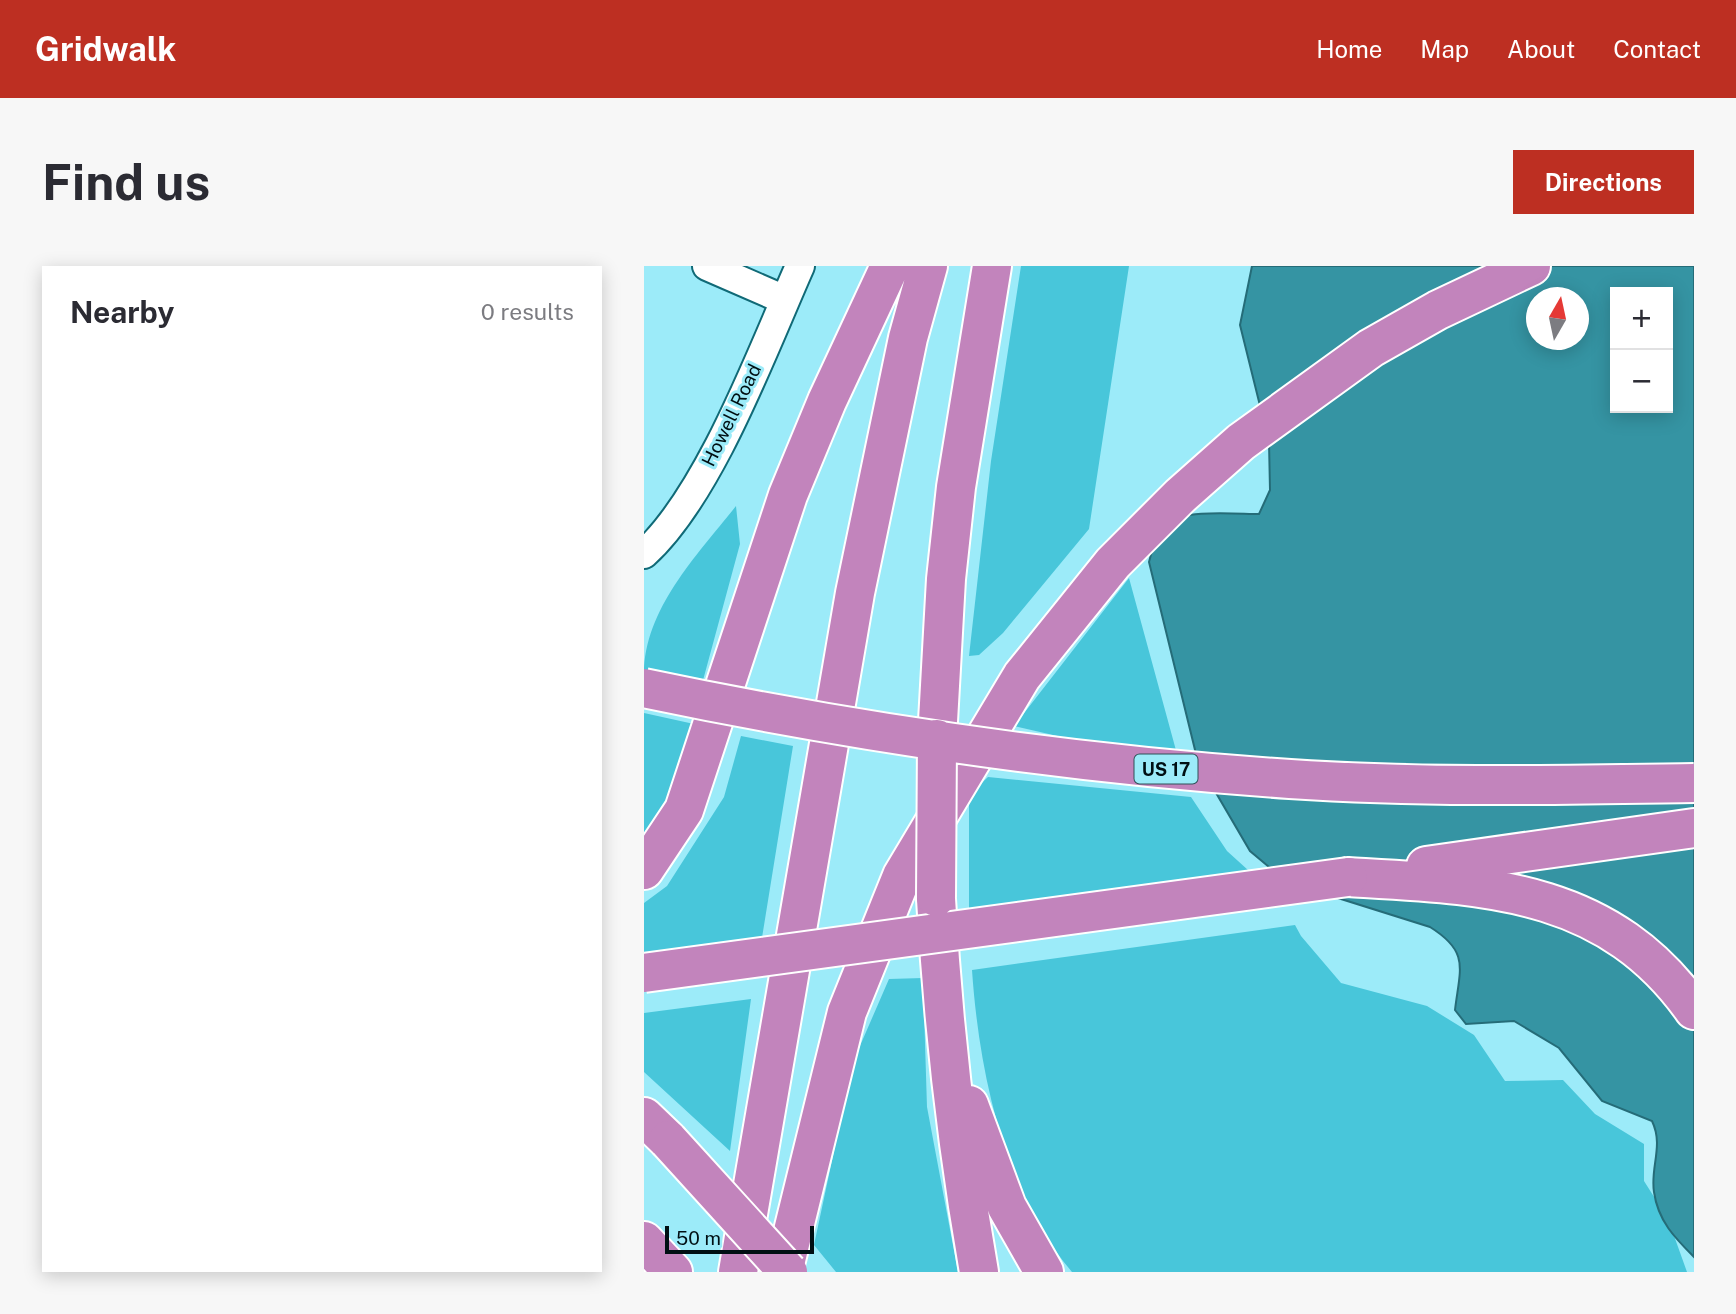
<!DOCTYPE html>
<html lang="en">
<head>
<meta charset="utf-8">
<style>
  :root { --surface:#fff; --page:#f7f7f7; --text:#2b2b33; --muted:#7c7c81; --line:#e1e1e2; --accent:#bd2f22 }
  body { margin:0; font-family:"Public Sans",sans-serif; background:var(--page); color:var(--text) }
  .controls { position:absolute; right:21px; top:21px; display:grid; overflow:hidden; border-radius:0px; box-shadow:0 4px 18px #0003 }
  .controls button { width:63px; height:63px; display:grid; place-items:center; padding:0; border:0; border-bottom:2px solid var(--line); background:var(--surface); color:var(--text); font:35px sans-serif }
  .compass { position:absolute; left:882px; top:21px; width:63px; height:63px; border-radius:50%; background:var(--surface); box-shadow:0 4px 18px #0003; rotate:9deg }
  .scale { position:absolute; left:21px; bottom:18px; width:149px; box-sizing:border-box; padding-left:7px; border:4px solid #000f13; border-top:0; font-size:19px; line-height:24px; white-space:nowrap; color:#000f13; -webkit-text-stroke:5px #9cebf9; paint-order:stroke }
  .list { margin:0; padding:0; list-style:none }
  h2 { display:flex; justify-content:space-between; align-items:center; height:91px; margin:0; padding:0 28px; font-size:30px }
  h2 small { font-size:23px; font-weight:400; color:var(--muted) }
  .map { position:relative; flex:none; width:1050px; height:1006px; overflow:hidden; border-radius:0px }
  header { display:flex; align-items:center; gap:42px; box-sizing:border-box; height:98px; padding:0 35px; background:var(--accent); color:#fff }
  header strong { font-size:33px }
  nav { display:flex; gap:38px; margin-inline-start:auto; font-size:24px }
  .intro { display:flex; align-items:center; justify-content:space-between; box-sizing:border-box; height:168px; padding:0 42px }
  h1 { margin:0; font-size:49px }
  .button { padding:18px 32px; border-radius:0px; background:var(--accent); color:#fff; font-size:24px; font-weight:700 }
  main { display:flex; gap:42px; padding:0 42px }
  aside { flex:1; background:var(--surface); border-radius:0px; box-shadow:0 4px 18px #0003 }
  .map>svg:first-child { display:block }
</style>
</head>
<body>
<header>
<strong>Gridwalk</strong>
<nav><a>Home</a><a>Map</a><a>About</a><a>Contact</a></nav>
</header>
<div class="intro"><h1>Find us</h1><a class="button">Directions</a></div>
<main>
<aside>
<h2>Nearby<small>0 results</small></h2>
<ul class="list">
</ul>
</aside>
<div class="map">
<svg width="1050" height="1006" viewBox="0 0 1050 1006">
  <rect width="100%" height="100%" fill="#9cebf9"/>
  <path fill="#48c6da" d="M377,0H485L445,263L359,367L335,389L325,390L347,195Z
    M92,240L96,278L58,418L0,408C0,343 54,288 92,240Z
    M485,312L533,488L466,482L370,460Z
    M0,447L50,458C41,499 28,540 0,572Z
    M97,470L149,480L116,684L0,696V637L23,620L80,531Z
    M344,511L547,531L583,585L615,614L325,650V529Z
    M651,659L657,670L697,717L783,740L830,769L861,815L919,814L951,848L1000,878V915L1024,953L1043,1006H428C360,926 335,806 328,704Z
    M279,712L283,841L314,1006H192L170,979L209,796L245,713Z
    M107,733L86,885L0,806V747Z"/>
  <path fill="#3594a3" stroke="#256c78" stroke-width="2" fill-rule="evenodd" d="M608,0H1050V991C1031,972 1014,955 1010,926C1006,901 1020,880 1008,855L958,835L915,782L870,755L822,758L811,744C816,702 826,686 786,661L643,616L606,585L554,496L505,296C509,282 511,266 523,257C540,243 593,248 615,248L626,224L625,176L596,59ZM971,26H1024V142H971ZM892,32H934V74H892Z"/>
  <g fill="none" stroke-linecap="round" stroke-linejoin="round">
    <g stroke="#106a77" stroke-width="32">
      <path id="minor" d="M63,0L141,34
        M0,288C66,228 119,83 156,0"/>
    </g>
    <g stroke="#fff" stroke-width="42">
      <path id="highway" d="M293,473L302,313L312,221L348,0
        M782,600L1050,562
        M0,604L40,544L144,229L183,135L246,0
        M704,611C840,619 963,621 1050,744
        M292,633C299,759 313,882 335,1006
        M325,839L363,941L400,1006
        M0,851L24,874
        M0,975L29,1006
        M94,1006L211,327L264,72L284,0
        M139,1006L203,746L258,610L378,410L469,297L536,230L597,176L727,82L794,44L887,0"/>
    </g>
    <use href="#minor" stroke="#fff" stroke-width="28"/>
    <use href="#highway" stroke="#c284bc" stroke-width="38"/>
    <g stroke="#fff" stroke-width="42" stroke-linecap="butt">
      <path id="highway-bridge" d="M0,422C214,467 429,498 646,513C781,522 916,519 1050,517
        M292,631L293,473
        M0,707L704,611
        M24,874L144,1006"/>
    </g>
    <use href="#highway-bridge" stroke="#c284bc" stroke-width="38"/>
  </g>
  <g text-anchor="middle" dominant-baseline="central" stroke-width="6" stroke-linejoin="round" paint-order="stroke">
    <rect fill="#9cebf9" stroke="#2f5158" stroke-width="2" x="490.5" y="488.5" width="63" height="29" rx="5"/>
    <g font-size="18" font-weight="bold" fill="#000f13">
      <text x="522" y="503">US 17</text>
    </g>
    <g font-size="19" fill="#000f13" stroke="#9cebf9">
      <text transform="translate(87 149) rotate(-64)">Howell Road</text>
    </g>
  </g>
</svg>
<div class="controls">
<button>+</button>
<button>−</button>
</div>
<svg class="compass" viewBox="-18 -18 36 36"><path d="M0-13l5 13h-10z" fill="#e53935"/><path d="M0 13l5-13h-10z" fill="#7c7c81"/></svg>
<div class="scale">50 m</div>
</div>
</main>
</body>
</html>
